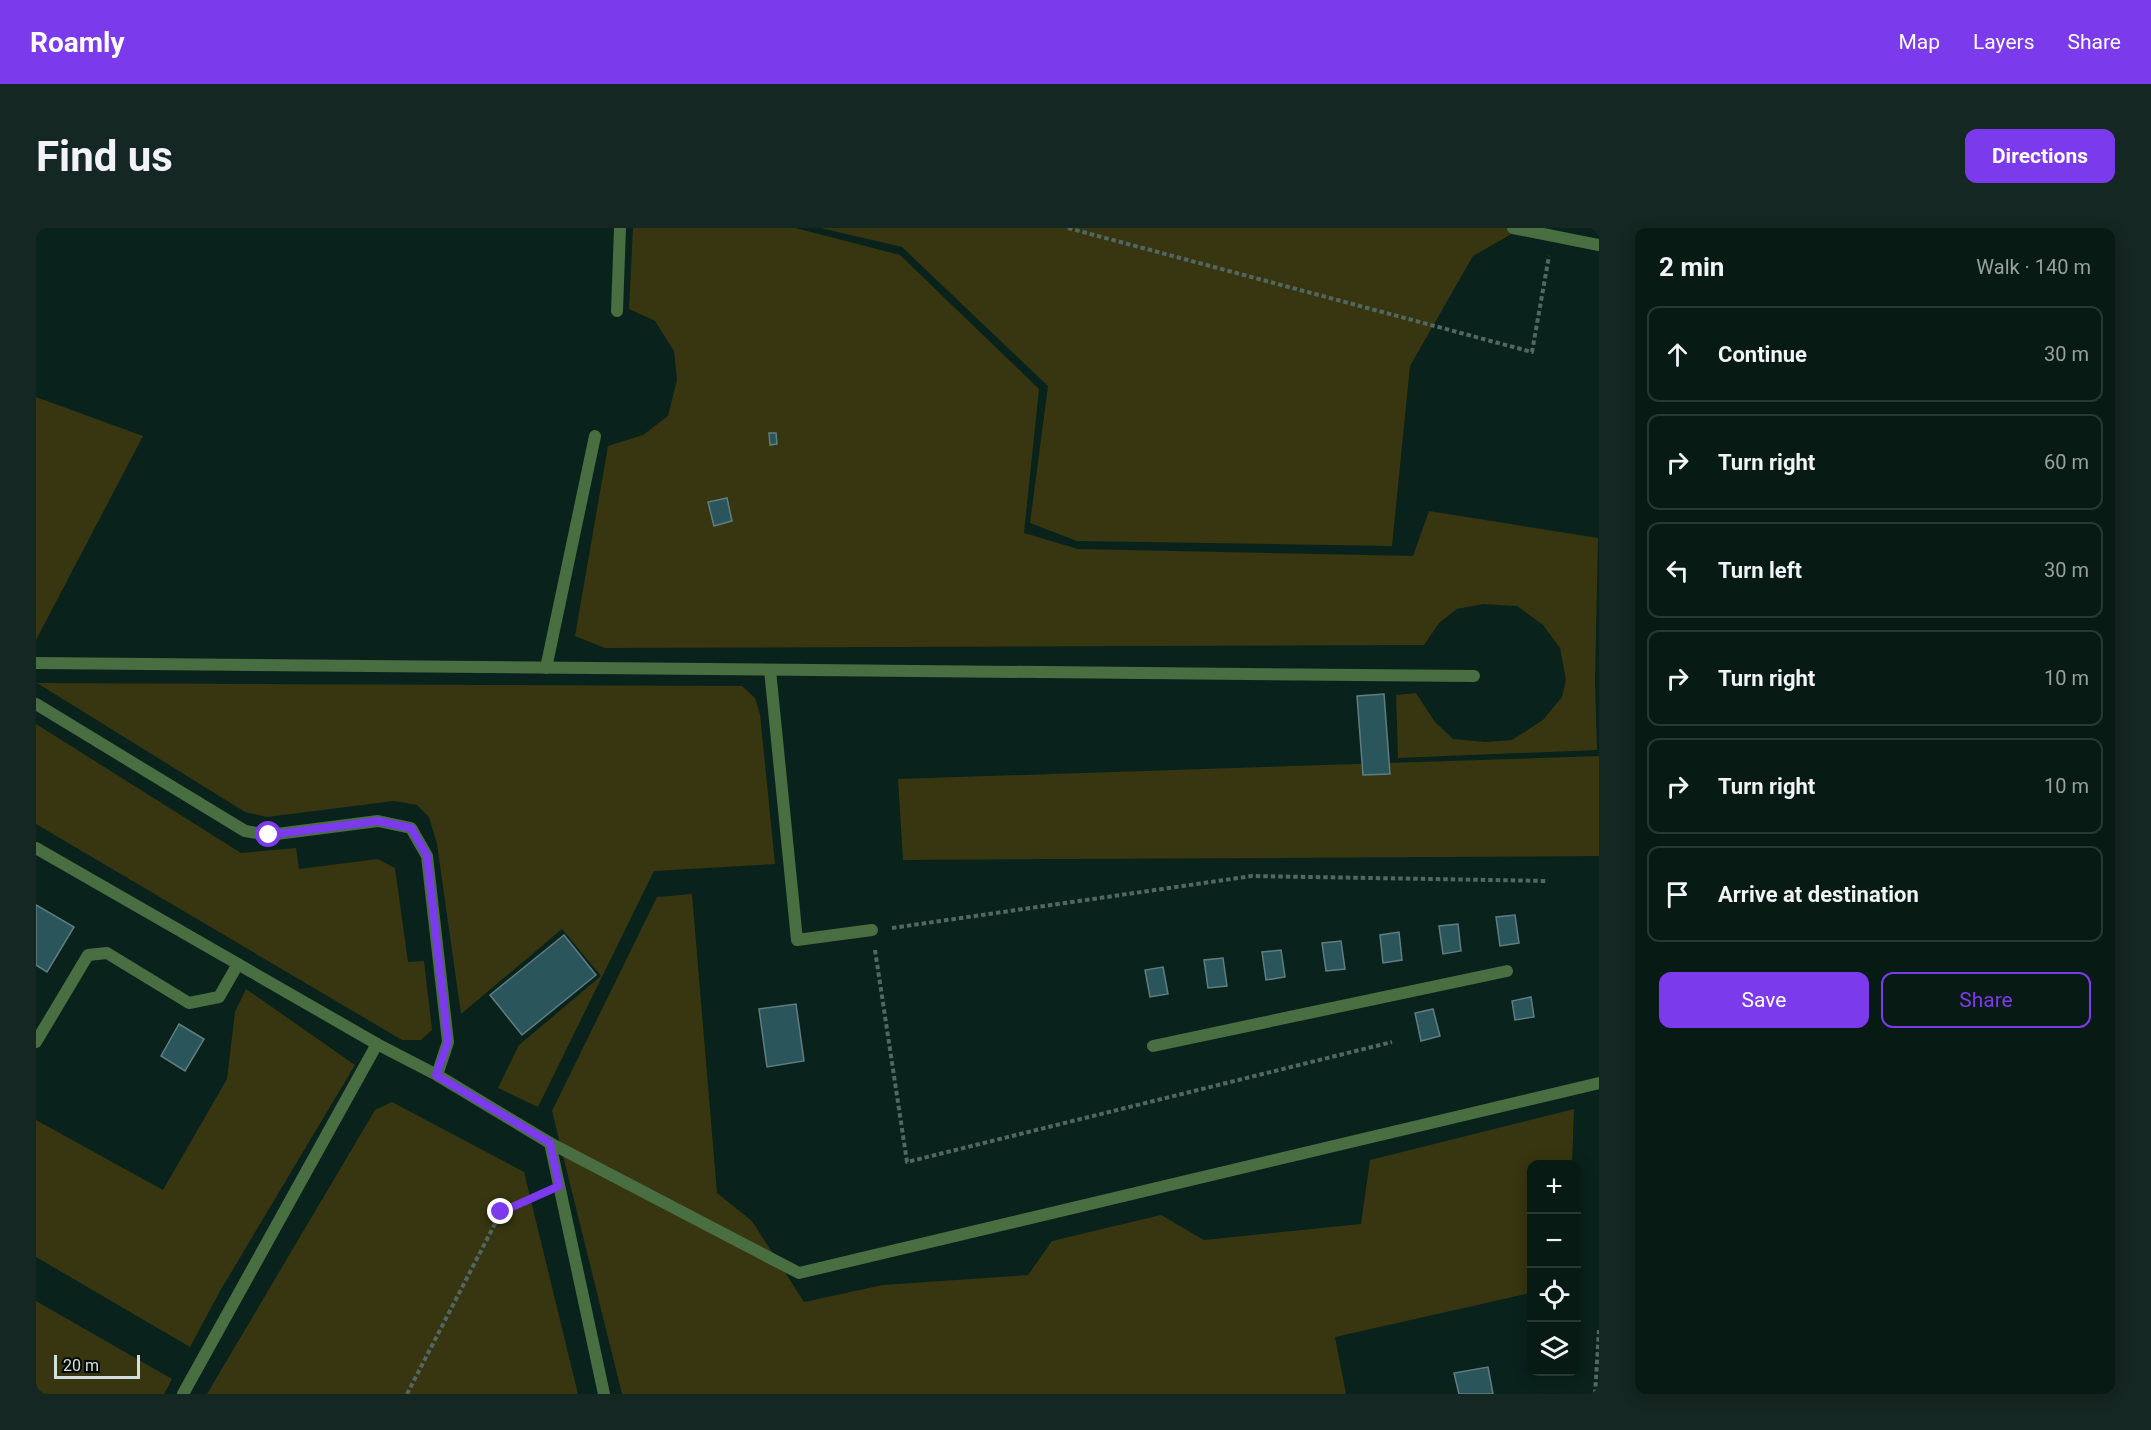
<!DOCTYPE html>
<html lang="en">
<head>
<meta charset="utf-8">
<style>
  :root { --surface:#071a14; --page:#152722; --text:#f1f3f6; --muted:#98a1a0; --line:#283834; --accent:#7c3aed }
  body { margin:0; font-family:Roboto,sans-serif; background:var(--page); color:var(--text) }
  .controls { position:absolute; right:18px; bottom:18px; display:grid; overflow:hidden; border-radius:12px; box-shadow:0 3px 15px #0003 }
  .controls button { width:54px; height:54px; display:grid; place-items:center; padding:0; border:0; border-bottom:2px solid var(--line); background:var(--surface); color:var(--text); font:30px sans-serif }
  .scale { position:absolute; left:18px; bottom:15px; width:86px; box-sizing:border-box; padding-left:6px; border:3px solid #d2e1dc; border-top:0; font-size:16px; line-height:21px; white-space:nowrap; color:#d2e1dc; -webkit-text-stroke:4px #020907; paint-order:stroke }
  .stop { position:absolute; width:18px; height:18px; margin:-14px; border:4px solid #7c3aed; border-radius:50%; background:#fff }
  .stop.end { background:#7c3aed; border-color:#fff; box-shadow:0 2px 6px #0008 }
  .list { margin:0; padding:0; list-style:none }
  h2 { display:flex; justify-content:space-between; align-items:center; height:78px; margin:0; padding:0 24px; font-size:26px }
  h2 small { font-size:20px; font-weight:400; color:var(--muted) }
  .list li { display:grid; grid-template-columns:39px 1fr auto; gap:18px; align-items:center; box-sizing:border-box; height:96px; margin:0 12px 12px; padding:0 12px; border:2px solid var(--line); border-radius:12px }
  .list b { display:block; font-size:22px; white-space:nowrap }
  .list em { font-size:20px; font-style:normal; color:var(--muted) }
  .actions { display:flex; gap:12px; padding:18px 24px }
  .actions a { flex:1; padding:14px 0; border:2px solid var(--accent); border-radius:12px; text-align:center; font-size:21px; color:var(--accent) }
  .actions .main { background:var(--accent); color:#fff }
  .icon { flex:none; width:33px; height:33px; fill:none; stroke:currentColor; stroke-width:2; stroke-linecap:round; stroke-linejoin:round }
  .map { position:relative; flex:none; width:1563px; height:1166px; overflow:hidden; border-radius:12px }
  header { display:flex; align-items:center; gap:36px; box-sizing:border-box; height:84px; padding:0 30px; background:var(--accent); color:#fff }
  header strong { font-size:28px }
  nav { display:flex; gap:33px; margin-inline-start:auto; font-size:21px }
  .intro { display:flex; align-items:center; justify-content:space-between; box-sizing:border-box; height:144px; padding:0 36px }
  h1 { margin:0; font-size:42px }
  .button { padding:15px 27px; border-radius:12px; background:var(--accent); color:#fff; font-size:21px; font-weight:700 }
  main { display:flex; gap:36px; padding:0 36px }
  aside { flex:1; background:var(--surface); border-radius:12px; box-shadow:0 3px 15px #0003 }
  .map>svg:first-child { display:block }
</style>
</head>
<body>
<header>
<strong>Roamly</strong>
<nav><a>Map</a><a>Layers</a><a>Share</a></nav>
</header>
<div class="intro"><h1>Find us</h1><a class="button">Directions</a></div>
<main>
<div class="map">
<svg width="1563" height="1166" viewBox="0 0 1563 1166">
  <rect width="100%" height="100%" fill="#09221b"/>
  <path fill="#373610" d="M597,0H759L864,27L1003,161L988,305L1042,321L1377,328L1393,283L1562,310L1559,453L1561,522L1362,530L1360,467L1380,465L1399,494L1417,511L1449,514L1476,512L1507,492L1526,469L1530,452L1524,420L1507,397L1481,378L1447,376L1421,381L1403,395L1388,417L569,420L539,408L572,218L607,207L632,188L641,152L638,123L619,93L593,81Z
    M785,0H1486L1437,28L1374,138L1356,318L1041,313L994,295L1012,158L866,19Z
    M0,169L107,208L0,412Z
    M1,455L706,458L719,470L724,486L739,636L618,643L502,879L462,860L483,817L565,748L526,701L425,786L401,616L393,589L381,577L358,573L231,589L209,584Z
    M0,496L205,625L260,620L263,641L342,631L359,640L372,734L388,733L396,802L385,812H366L0,596Z
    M1563,528V628L867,632L862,551Z
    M656,666L681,965L716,993L768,1074L847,1057L992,1047L1016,1013L1125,987L1168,1012L1325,996L1334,932L1538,881L1536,936H1496L1495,1065L1299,1109L1310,1166H586L516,883L621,669Z
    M210,761L319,837L184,1063L154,1119L0,1029V892L127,962L191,851L199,784Z
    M356,874L488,944L542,1166H171L339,882Z
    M0,1073L136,1151L128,1166H0Z"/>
  <path fill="#2a555a" stroke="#607e82" stroke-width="1.5" d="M733,205H740L741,216L734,217Z
    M691,270L696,293L678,298L672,274Z
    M1348,466L1354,546L1327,547L1321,468Z
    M0,677L38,699L11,744L0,737Z
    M1479,687L1483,715L1464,718L1460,689Z
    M1422,696L1425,723L1407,726L1403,698Z
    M1363,704L1366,732L1347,735L1344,707Z
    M528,707L560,747L486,807L454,767Z
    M1305,713L1309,741L1290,743L1286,715Z
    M1245,722L1249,749L1230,752L1226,724Z
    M1187,730L1191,758L1172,760L1168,732Z
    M1127,739L1132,766L1114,769L1109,742Z
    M1495,769L1498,789L1479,792L1476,773Z
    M760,776L768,833L731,839L723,781Z
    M1397,781L1404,808L1385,813L1379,785Z
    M143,796L168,811L149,843L125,828Z
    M1452,1139L1457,1166H1423L1418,1145Z"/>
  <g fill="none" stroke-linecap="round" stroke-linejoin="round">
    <path stroke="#526761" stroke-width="4" stroke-dasharray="4.5 3" stroke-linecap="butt" d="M1032,0L1496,124L1513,28
      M856,700L1216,648L1512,653
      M839,722L871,934L1356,814
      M371,1166L465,984L506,965
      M1559,1166L1563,1102"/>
    <path stroke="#486e41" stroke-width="12" d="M1477,0L1563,17
      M581,83L584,0
      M510,440L559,208
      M734,442L761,712L836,702
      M0,814L52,727L71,725L153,775L183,769L202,736
      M1117,818L1471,743
      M514,915L568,1166
      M147,1166L341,816"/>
    <path stroke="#486e41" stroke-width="12" d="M0,435L1438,448
      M0,476L209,603L233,607L342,593L375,600L391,628L412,814L401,847
      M0,620L341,816L401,847L514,915L763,1045L1563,855"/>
  </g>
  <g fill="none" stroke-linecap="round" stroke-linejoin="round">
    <path stroke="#7c3aed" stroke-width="8" d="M233,607L342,593L375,600L391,628L412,814L400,847L514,915L523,958L465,984"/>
  </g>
</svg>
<div class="controls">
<button>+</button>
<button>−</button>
<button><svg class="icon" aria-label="locate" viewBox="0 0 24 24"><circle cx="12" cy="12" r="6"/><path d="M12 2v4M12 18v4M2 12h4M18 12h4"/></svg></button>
<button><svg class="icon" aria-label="layers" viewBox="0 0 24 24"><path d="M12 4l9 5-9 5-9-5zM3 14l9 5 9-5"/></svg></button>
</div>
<div class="scale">20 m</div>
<div class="stop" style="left:233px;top:607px"></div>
<div class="stop end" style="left:465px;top:984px"></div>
</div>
<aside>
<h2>2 min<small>Walk · 140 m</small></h2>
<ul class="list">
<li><svg class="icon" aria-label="ahead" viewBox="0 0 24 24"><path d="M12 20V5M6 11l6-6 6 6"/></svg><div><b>Continue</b></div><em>30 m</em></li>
<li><svg class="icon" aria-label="right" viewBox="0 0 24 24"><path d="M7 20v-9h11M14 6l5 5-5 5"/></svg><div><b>Turn right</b></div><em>60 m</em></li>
<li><svg class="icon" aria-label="left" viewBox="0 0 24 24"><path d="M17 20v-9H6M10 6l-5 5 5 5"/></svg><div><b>Turn left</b></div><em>30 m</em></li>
<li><svg class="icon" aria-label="right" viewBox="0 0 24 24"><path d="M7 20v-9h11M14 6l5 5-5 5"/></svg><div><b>Turn right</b></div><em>10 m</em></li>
<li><svg class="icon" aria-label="right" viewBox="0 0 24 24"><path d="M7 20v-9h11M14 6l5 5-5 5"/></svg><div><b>Turn right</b></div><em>10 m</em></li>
<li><svg class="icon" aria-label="arrive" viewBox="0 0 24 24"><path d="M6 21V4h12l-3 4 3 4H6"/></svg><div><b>Arrive at destination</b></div></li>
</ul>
<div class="actions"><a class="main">Save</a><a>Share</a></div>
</aside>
</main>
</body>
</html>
